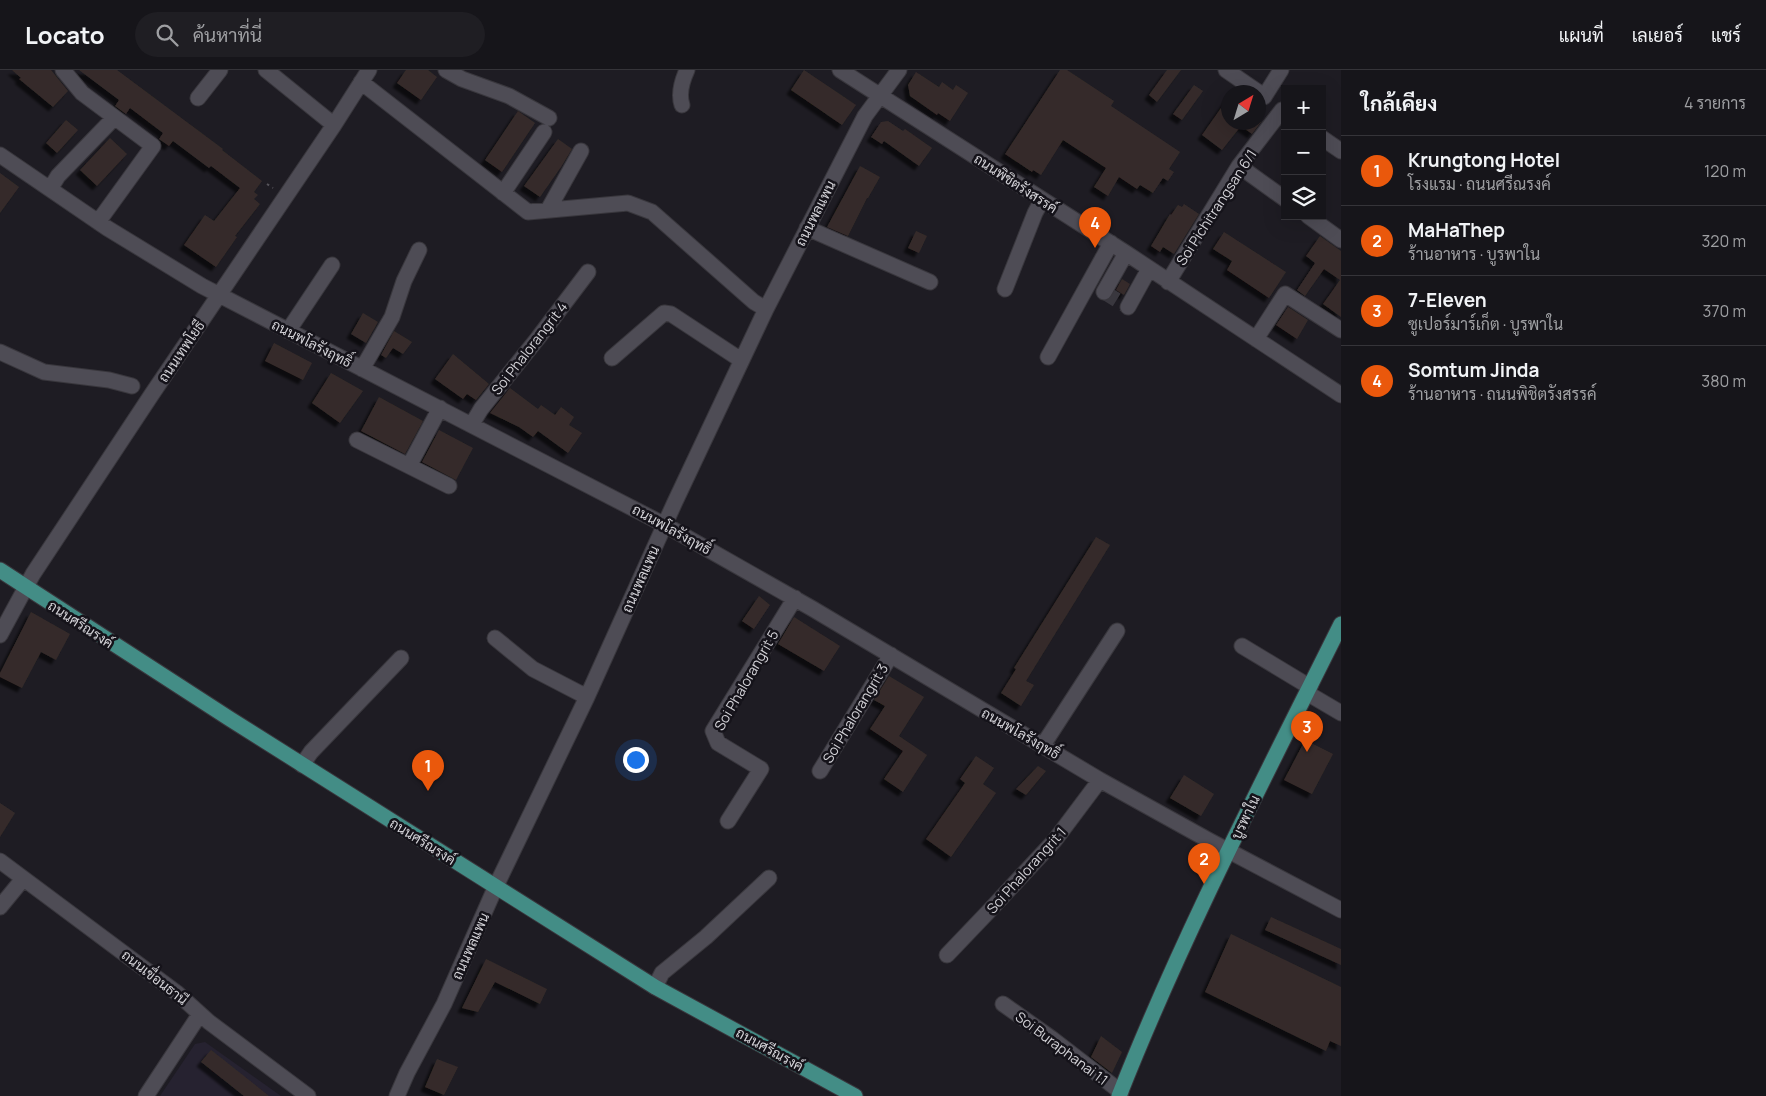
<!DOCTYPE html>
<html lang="th">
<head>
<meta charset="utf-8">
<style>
  :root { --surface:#16151a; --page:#1f1e23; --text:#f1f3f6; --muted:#9e9fa2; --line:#353439; --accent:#ea580c }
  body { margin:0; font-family:Manrope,Sarabun,sans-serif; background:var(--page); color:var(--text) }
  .controls { position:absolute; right:15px; top:15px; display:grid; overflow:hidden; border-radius:0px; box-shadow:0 5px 20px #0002 }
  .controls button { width:45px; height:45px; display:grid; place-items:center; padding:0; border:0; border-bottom:1px solid var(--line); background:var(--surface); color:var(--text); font:25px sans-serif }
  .compass { position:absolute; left:1221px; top:15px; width:45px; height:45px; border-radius:50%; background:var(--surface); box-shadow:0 5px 20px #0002; rotate:38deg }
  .you { position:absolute; left:635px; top:689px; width:18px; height:18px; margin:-12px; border:4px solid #fff; border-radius:50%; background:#1a73e8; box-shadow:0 0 0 8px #1a73e833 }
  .badge { display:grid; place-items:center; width:32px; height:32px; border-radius:50%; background:var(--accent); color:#fff; font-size:16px; font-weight:700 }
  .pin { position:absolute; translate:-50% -41px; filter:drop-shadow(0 1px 2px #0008) }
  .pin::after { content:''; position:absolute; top:26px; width:18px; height:15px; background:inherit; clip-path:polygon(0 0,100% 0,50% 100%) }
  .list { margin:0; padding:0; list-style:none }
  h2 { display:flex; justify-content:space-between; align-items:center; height:65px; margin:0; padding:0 20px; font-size:21px }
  h2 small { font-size:16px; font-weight:400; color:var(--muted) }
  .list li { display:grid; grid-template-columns:32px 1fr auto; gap:15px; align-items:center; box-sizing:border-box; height:70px; padding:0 20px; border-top:1px solid var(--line) }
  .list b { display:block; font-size:19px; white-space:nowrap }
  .list p { margin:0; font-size:16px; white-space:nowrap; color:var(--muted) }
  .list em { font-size:16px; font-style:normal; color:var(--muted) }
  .icon { flex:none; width:28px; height:28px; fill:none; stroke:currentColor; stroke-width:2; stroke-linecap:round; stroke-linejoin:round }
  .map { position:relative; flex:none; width:1341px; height:1026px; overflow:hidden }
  header { display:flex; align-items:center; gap:30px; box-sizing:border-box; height:70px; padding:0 25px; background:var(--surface); border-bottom:1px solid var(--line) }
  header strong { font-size:24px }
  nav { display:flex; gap:28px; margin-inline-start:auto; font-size:18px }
  .search { width:350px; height:45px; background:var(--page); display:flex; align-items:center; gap:12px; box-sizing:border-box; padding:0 18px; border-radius:28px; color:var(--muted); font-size:19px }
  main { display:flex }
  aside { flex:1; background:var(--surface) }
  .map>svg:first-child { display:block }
</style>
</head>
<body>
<header>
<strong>Locato</strong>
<div class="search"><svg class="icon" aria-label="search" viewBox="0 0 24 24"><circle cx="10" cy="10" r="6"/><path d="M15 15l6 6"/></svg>ค้นหาที่นี่</div>
<nav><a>แผนที่</a><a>เลเยอร์</a><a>แชร์</a></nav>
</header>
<main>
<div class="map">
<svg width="1341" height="1026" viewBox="0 0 1341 1026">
  <defs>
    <filter id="shadow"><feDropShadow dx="-4.5" dy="4.5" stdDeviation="1" flood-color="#0009"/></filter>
  </defs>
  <rect width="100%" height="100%" fill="#1e1c23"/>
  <path fill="#262230" d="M205,972L281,1026H160L195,974Z"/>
  <path fill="#352b29" filter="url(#shadow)" d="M12,0H51L68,21L53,37L19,9L21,8Z
    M79,0H117L223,79L222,80L262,111L254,122L258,125L254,129L260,134L235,166L237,167L216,197L184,175L205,145L214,151L240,118L211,96L209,98L173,71L169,76L159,69L163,63L130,38L126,44L115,36L119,30Z
    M406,0H428L437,7L421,30L397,13Z
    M804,0L856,35L842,55L791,20Z
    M1060,0H1067L1114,31L1111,36L1180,82L1169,99L1174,102L1168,111L1163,108L1153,123L1140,115L1137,119L1119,107L1108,126L1094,117L1106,98L1063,70L1041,105L1033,100L1032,102L1005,84Z
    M1167,0H1181L1157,32L1149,25Z
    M916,2L939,17L942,12L953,20L956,15L968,23L950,51L938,43L937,45L910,26L908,15Z
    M1194,15L1203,21L1182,50L1173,44Z
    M1228,28V52H1261L1252,64L1241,56L1222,80L1202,65Z
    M518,41L535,53L502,102L485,90Z
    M66,50L78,60L57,83L46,73Z
    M888,51L903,61L905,59L932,78L919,96L884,71L882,74L871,67L881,52Z
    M110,68L127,84L97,116L80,100Z
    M558,69L572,79L561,97L540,127L524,116Z
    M860,96L880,107L868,128H867L848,166L827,157Z
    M0,103L19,117L0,143Z
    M1184,134L1199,144L1174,184L1163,177L1160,182L1151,176L1170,144L1171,145L1178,135L1182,137Z
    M916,161L927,166L919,183L908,178Z
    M1224,162L1286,202L1269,228L1227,200L1232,191L1213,179Z
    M1320,166L1341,181V247L1323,234L1340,210L1324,199L1305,226L1297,220L1315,193L1306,186Z
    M1122,209L1130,214L1124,225L1116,220Z
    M1288,237L1308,250L1297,269L1276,255Z
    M363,243L378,252L366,273L351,264Z
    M394,261L412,272L403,284L393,278L386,288L381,285Z
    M274,273L312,293L303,310L265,291Z
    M453,284L489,314L476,330L467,324L463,329L435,309Z
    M331,303L363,321L340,353L312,333Z
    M510,318L538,339L541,335L555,345L561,337L574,347L569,355L582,363L568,383L538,361L533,367L519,357L490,343Z
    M379,327L423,351L405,384L361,361Z
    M439,360L473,378L456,410L422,392Z
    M1096,467L1110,475L1026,611L1034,615L1021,636L1001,623L1016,599L1014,598Z
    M759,526L770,535L754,559L742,551Z
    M31,542L70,564L56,590L41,582L22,618L0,607V603Z
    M794,547L840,576L824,601L778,574Z
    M889,606L924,627L899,666L927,685L903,722L884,709L903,681L870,659L885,636L874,630Z
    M1305,670L1333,684L1312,724L1284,710Z
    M976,686L994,698L983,714L996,723L951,787L926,769L965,713L960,709Z
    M1038,696L1046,701L1026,725L1016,719Z
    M1184,705L1214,724L1201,746L1170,728Z
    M0,733L15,743L0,767Z
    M1271,847L1341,879V895L1265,860Z
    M1231,864L1341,917V976L1330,971L1326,981L1205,922Z
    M486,889L547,919L540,934L495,912L478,942L462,938Z
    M1101,966L1122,982L1112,1003L1091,987Z
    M211,980L220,987L269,1026H244L210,999L201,992Z
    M437,989L458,997L444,1025L425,1017Z"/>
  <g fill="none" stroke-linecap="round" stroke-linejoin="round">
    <path stroke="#39373e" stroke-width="15" stroke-dasharray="15 8" stroke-linecap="butt" d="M1104,222L1128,237"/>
    <g stroke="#39373d" stroke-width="17">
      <path id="minor" d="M63,0L82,23L153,76L98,152
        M266,0L334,55
        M446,0L462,9L509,26L549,48
        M840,0L1126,183L1341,325
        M1226,0L1258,22
        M361,12L528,142L628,133L652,142L754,232L766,239
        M1264,27L1281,0
        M198,28L220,0
        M682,35C678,23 682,11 687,0
        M1322,68L1341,81
        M0,85L107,158L202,216L665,455L813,539L1100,710L1210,771L1341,840
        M1239,96L1285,129
        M50,119L58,106L114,48
        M503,123L544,62
        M548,140L581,81
        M1308,146L1341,170
        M807,158L930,212
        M1168,212L1239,96L1282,40
        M1005,219L1035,143L1042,130
        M1104,222L1126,183
        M1128,237L1149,199
        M288,261L332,195
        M1256,269L1285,224L1341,260
        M0,282L44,302L109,310L132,316
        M1048,287L1111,173
        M612,288L664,243L671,244L741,290
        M362,299L392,247L404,211L419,180
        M440,338L409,396L449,416
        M472,354L481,339L538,268L588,202
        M357,370L409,396
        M0,565L33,504L152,324L334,55L369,0
        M495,568L533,599L587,627
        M1242,576L1310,617
        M1307,623L1341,643
        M1043,675L1117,561
        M302,695L311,682L401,588
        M820,701L891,585
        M728,751L761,699L718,673L713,661L795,528
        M0,791L177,923L209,952L308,1026
        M0,837L23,809
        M947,885L989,841L1055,770L1100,710
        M655,917L662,903L706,867L769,808
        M1003,934L1051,968L1121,1022
        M146,1026L200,944
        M397,1026L407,1003L444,934L496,816L587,627L674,434L766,239L865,46L899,0"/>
    </g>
    <g stroke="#39373d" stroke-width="17">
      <path id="major" d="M0,500L230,649L655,917L855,1026
        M1119,1026C1183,864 1264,709 1341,554"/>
    </g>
    <path stroke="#56545b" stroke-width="2" stroke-dasharray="2.5 4" stroke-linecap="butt" d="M267,114L273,118"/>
    <use href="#minor" stroke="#4e4c55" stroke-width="15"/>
    <use href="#major" stroke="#438d86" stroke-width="15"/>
  </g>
  <g text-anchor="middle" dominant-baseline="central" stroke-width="5" stroke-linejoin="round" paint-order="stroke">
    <g font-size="14" fill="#d3d2d7" stroke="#15131a">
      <text transform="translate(1016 113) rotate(33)">ถนนพิชิตรังสรรค์</text>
      <text transform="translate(1216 137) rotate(-57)">Soi Pichitrangsan 6/1</text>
      <text transform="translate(815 143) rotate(-63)">ถนนพลแพน</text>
      <text transform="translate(312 273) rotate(27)">ถนนพโลรังฤทธิ์</text>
      <text transform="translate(529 278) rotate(-52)">Soi Phalorangrit 4</text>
      <text transform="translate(181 281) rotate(-56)">ถนนเทพโยธี</text>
      <text transform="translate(672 459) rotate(29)">ถนนพโลรังฤทธิ์</text>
      <text transform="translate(640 509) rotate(-66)">ถนนพลแพน</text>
      <text transform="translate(81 554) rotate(33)">ถนนศรีณรงค์</text>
      <text transform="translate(746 610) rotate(-60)">Soi Phalorangrit 5</text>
      <text transform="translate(855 643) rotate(-59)">Soi Phalorangrit 3</text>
      <text transform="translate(1021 663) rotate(30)">ถนนพโลรังฤทธิ์</text>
      <text transform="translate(1245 747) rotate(-64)">บูรพาใน</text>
      <text transform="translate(423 771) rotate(32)">ถนนศรีณรงค์</text>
      <text transform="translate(1026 800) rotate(-48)">Soi Phalorangrit 1</text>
      <text transform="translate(470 876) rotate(-66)">ถนนพลแพน</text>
      <text transform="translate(155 907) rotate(38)">ถนนเขื่อนธานี</text>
      <text transform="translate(1062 978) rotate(37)">Soi Buraphanai 1.1</text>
      <text transform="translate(770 979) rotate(29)">ถนนศรีณรงค์</text>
    </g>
  </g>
</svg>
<div class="controls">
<button>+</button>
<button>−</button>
<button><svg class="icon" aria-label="layers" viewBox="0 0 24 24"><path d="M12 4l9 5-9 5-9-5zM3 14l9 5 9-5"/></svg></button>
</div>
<svg class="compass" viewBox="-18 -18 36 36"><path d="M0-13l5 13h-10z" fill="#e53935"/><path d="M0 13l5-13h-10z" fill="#9e9fa2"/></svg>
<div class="you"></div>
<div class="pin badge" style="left:428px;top:721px">1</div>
<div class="pin badge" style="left:1204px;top:814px">2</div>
<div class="pin badge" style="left:1307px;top:682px">3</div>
<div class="pin badge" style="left:1095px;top:178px">4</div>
</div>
<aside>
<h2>ใกล้เคียง<small>4 รายการ</small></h2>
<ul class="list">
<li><span class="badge">1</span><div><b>Krungtong Hotel</b><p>โรงแรม · ถนนศรีณรงค์</p></div><em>120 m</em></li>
<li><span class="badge">2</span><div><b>MaHaThep</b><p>ร้านอาหาร · บูรพาใน</p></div><em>320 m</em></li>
<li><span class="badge">3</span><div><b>7-Eleven</b><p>ซูเปอร์มาร์เก็ต · บูรพาใน</p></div><em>370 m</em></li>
<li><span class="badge">4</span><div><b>Somtum Jinda</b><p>ร้านอาหาร · ถนนพิชิตรังสรรค์</p></div><em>380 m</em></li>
</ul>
</aside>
</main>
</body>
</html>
